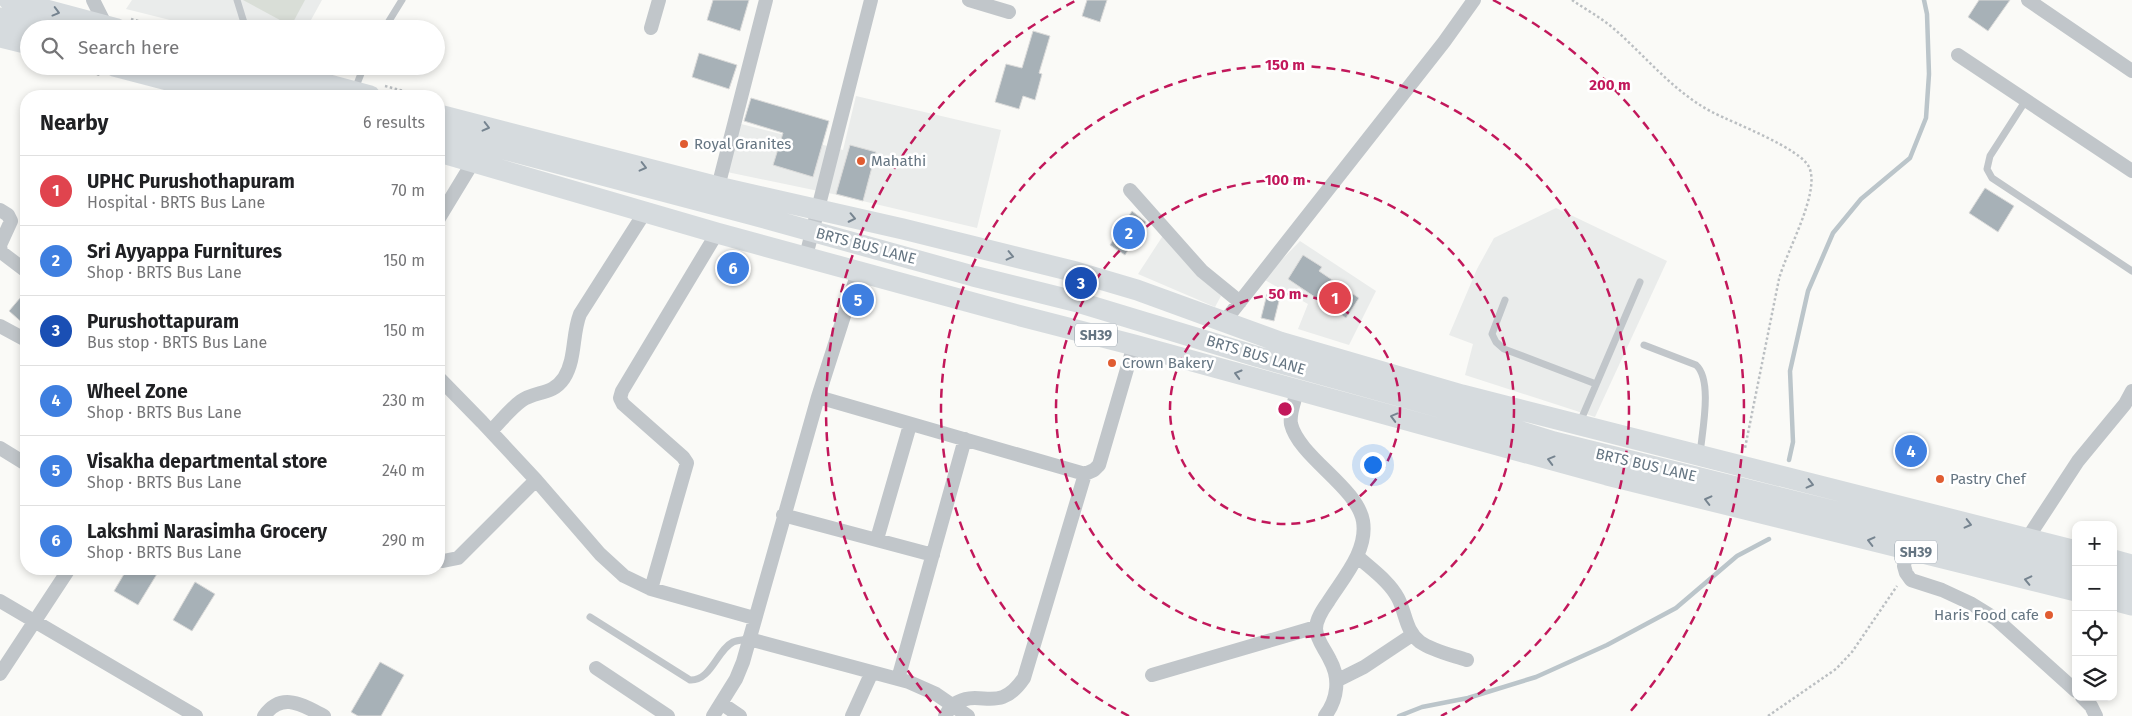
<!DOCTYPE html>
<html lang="en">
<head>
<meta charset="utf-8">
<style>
  :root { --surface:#fff; --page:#f2f2f2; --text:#202124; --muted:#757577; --line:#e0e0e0; --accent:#ea580c }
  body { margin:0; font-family:"Fira Sans",sans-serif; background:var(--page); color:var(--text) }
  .controls { position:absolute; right:15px; bottom:15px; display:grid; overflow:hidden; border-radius:10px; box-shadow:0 2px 8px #0003 }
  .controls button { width:45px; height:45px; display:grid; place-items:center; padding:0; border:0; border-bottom:1px solid var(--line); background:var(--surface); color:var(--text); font:25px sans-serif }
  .you { position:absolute; left:1372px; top:464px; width:18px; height:18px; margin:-12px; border:4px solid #fff; border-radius:50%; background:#1a73e8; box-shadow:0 0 0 8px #1a73e833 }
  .badge { display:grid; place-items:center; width:32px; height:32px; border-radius:50%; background:var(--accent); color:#fff; font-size:16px; font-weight:700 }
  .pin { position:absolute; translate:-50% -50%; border:2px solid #fff; box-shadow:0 1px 5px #0006 }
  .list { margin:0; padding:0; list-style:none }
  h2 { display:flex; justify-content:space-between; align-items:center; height:65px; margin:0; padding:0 20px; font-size:21px }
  h2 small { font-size:16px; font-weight:400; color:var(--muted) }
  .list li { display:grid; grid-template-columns:32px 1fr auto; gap:15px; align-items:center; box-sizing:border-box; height:70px; padding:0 20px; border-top:1px solid var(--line) }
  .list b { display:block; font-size:19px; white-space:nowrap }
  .list p { margin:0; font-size:16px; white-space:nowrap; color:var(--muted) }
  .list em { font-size:16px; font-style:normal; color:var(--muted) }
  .icon { flex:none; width:28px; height:28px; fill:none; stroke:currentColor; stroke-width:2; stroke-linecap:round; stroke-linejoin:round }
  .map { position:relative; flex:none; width:2132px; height:716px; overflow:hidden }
  .search { position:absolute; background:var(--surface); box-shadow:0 2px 8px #0003; left:20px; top:20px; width:425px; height:55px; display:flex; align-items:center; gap:12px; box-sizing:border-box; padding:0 18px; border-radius:28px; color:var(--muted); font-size:19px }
  .panel { position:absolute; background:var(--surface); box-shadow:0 2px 8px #0003; left:20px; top:90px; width:425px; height:485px; border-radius:20px }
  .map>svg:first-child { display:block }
</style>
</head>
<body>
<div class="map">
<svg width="2132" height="716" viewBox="0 0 2132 716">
  <rect width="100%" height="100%" fill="#fafaf7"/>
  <path fill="#eaeceb" d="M132,0H322L306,29H206L126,9Z
    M856,96L1001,130L977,228L833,194L727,172L741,124L843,150Z
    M1556,208L1667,261L1595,417L1465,375L1473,344L1449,335L1477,269L1494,238Z
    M1164,234L1221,296L1215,307L1138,274Z
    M1300,241L1376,291L1349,345L1298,329L1308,304L1263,279Z"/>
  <path fill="#d9ded7" d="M243,0H305L291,26Z"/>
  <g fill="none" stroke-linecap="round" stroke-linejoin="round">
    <path stroke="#bbc5ca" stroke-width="4.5" d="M1789,460L1793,442L1790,371L1808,291L1833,233L1861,199L1910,158L1926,118L1929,74L1927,14L1924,0
      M1399,716L1422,707L1468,698L1536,677L1607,645L1676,608L1737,556L1769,539"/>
  </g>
  <path fill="#a7b1b7" stroke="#dbdbda" d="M713,0H749L740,31L707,20Z
    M1087,0H1107L1100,22L1082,16Z
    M1979,0H2010L1988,31L1968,17Z
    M1033,31L1050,36L1039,73L1042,74L1035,100L1023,96L1019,109L995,102L1006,64L1022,68Z
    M699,53L737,65L729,89L692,77Z
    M751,98L829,121L813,177L773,165L783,133L744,121Z
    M850,145L876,152L863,201L836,194Z
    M1985,188L2014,206L1998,232L1969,213Z
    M1132,211L1146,222L1125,255L1110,245Z
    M1303,255L1322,267L1319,271L1359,298L1346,318L1288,279Z
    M26,291V326L9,311Z
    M1267,294L1280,297L1274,321L1261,318Z
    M127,569H160L138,605L114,591Z
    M195,582L215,594L192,631L173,620Z
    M380,662L404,675L381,716H358L351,712Z"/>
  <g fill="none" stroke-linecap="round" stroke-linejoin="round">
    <path stroke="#bbbfc2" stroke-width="2.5" stroke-dasharray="2.5 2.5" stroke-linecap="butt" d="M1572,0C1585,9 1600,17 1613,28C1646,56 1674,93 1714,113C1734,123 1801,149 1809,167C1821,192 1786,252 1779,279L1745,448
      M131,19L168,29
      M63,66L100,75
      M385,86L422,96
      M1768,716L1836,669L1852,652L1897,586"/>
    <path stroke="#c1c6ca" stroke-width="7" d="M237,0L246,29
      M384,29L402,0
      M355,89L364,66
      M2026,100L1990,156L1987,169L1992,178L2132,271
      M1505,300L1492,334L1496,342L1504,349L1596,384
      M1644,345L1696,365C1713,380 1702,432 1700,454
      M1580,422L1640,282
      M590,617L690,680C711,681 717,650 733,642C738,640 744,640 749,639"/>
    <path stroke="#c1c6ca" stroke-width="14" d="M93,0L106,26
      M969,0L1009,12
      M2028,0L2132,71
      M651,28L659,0
      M1958,55L2132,171
      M718,187L766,0
      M1130,190L1202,271L1240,302
      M0,210L8,215L11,221L0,245L1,252L26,271
      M439,218L473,162
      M806,256L871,0
      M1224,322L1444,42L1474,0
      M0,326L26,340
      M439,378L482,422L536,480L600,554L624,576L651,589L754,618
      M1297,391C1295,401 1289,414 1291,424C1299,457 1357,487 1363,521C1368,551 1343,578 1328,602C1323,609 1316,619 1316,629C1317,641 1325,649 1330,660C1340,678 1338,699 1325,716
      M818,397L1085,474L1094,470L1099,465L1134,345
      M491,431C501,421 510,409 521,401C536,390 552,396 564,378C576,359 572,334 580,314L645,212
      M0,448L26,464
      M783,515L933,555
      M877,539L910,425
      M2027,539L2078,461L2125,404L2132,391
      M1907,550L1904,566L1906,573L1911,580L1942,590L1970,603L1996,619L2076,691
      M1357,556C1371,569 1389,581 1398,598C1406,613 1405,630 1420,642C1433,651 1452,655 1467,660
      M439,560L443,561L458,558L536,480
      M651,589L687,463L683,457L623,404L620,398L622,391L717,233
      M0,601L196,716
      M749,639L909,682L936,694L968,716
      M596,668L668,716
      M0,674L69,569
      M1152,675L1316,627
      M898,679L965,439
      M1338,680L1364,667L1412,635
      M2082,697L2091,706L2096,716
      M721,703L740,716
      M264,716C282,691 302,705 324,716
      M713,716L736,679L743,662L818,397L858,272
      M852,716L872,672
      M945,716C948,712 950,706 954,704C981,687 998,716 1024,678L1085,474"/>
    <path stroke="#d6dbde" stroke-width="21" d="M9,0L117,29
      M0,18L40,29
      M0,37L29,44
      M114,66L229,96
      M187,66L302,96
      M258,66L370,96
      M439,115L718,187L903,229L1076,272L1137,290L1280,342L1462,395L2076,551
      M439,132L750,214L973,276L1074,301L1259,357L1464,414L1554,442L2076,571
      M439,152L717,233L1021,316L1134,345L1607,475L2076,591
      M2113,560L2132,565
      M2113,580L2132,585
      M2113,600L2132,605"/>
  </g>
  <defs><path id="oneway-chevron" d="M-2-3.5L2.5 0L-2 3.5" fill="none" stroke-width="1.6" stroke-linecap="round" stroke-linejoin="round" transform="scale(1.25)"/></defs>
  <g stroke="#768490">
    <use href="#oneway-chevron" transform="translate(56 12) rotate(15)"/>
    <use href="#oneway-chevron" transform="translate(486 127) rotate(14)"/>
    <use href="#oneway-chevron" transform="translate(643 167) rotate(14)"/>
    <use href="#oneway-chevron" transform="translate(852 218) rotate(12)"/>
    <use href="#oneway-chevron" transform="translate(1010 256) rotate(13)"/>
    <use href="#oneway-chevron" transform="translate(1238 374) rotate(-164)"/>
    <use href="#oneway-chevron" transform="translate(1394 417) rotate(-165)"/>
    <use href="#oneway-chevron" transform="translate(1551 460) rotate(-165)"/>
    <use href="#oneway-chevron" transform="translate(1810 484) rotate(14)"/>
    <use href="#oneway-chevron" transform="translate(1708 500) rotate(-166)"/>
    <use href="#oneway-chevron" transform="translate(1968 524) rotate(14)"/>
    <use href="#oneway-chevron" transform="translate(1871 541) rotate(-166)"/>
    <use href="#oneway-chevron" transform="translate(2028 580) rotate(-167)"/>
  </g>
  <g fill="none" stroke="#c2185b" stroke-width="2.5" stroke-dasharray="9 6">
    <circle cx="1285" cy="409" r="115"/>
    <circle cx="1285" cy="409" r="229"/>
    <path d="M1129 716A344 344 0 1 1 1441 716"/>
    <path d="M941 713A459 459 0 0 1 1077 0M1493 0A459 459 0 0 1 1629 713"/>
  </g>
  <g fill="#e05c31" stroke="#fff" stroke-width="2">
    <circle cx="684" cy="144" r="5"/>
    <circle cx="861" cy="161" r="5"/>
    <circle cx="1112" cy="363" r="5"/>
    <circle cx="1940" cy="479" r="5"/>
    <circle cx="2049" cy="615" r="5"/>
  </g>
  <g text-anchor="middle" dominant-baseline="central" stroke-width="5" stroke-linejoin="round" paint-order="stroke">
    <g fill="#fff" stroke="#939ea8" stroke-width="1">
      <rect x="1075" y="323.5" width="42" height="23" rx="4"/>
      <rect x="1895" y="540.5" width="42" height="23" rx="4"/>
    </g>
    <g font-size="14" font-weight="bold" fill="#657582">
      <text x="1096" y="335">SH39</text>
      <text x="1916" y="552">SH39</text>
    </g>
    <g font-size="15" fill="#657582" stroke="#fff" text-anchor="start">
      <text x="694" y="144">Royal Granites</text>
      <text x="871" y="161">Mahathi</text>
      <text x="1122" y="363">Crown Bakery</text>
      <text x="1950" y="479">Pastry Chef</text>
      <text x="2039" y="615" text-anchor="end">Haris Food cafe</text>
    </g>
    <g font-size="15" fill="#657582" stroke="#fff">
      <text transform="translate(866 246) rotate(15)">BRTS BUS LANE</text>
      <text transform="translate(1256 355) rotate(17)">BRTS BUS LANE</text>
      <text transform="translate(1646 465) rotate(13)">BRTS BUS LANE</text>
    </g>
  </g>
  <circle cx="1285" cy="409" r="8" fill="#c2185b" stroke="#fff" stroke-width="2.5"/>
  <g font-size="15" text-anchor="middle" font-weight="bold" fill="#c2185b" stroke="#fff" stroke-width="5" stroke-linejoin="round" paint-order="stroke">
    <text x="1285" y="70">150 m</text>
    <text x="1610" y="90">200 m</text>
    <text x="1285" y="185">100 m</text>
    <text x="1285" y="299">50 m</text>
  </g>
</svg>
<div class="controls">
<button>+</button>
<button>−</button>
<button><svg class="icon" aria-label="locate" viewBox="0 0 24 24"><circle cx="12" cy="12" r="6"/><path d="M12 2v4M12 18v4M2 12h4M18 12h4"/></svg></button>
<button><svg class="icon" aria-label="layers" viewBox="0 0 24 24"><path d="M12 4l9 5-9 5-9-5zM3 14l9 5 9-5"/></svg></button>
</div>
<div class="you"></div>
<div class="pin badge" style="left:1335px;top:298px;background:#e0444e">1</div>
<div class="pin badge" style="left:1129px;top:233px;background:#3f7fe0">2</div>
<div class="pin badge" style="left:1081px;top:283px;background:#1a4fb4">3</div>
<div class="pin badge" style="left:1911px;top:451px;background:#3f7fe0">4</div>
<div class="pin badge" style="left:858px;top:300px;background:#3f7fe0">5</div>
<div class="pin badge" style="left:733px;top:268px;background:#3f7fe0">6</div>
<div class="search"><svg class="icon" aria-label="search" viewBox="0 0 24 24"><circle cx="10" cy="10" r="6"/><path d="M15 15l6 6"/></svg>Search here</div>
<section class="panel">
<h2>Nearby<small>6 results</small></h2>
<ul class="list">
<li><span class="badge" style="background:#e0444e">1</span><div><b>UPHC Purushothapuram</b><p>Hospital · BRTS Bus Lane</p></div><em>70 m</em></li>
<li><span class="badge" style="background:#3f7fe0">2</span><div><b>Sri Ayyappa Furnitures</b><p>Shop · BRTS Bus Lane</p></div><em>150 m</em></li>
<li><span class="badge" style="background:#1a4fb4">3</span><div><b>Purushottapuram</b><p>Bus stop · BRTS Bus Lane</p></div><em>150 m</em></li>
<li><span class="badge" style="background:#3f7fe0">4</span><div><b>Wheel Zone</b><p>Shop · BRTS Bus Lane</p></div><em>230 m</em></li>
<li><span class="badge" style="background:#3f7fe0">5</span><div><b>Visakha departmental store</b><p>Shop · BRTS Bus Lane</p></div><em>240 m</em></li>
<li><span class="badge" style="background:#3f7fe0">6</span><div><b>Lakshmi Narasimha Grocery</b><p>Shop · BRTS Bus Lane</p></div><em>290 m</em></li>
</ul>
</section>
</div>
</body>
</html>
